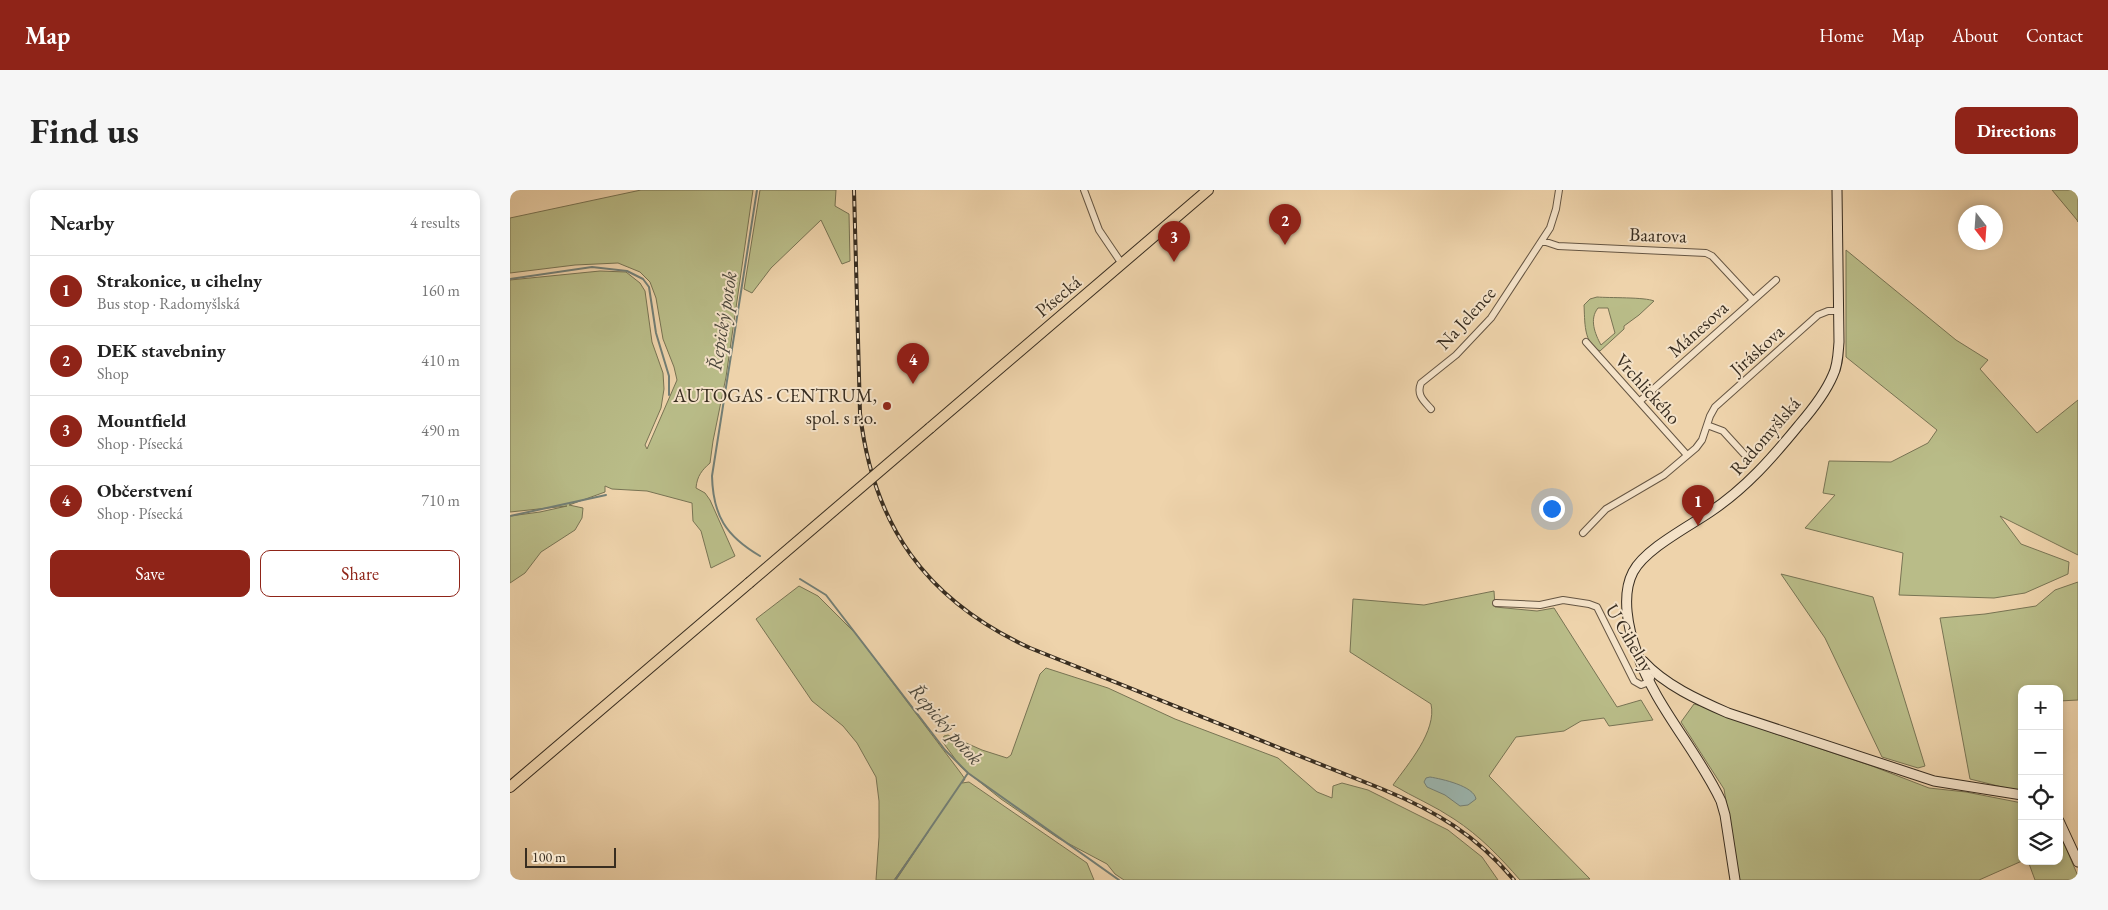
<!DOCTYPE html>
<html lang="en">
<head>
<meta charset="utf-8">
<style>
  :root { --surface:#fff; --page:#f6f6f6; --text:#222; --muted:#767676; --line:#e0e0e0; --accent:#8f2418 }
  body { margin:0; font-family:"EB Garamond",serif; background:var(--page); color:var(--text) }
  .controls { position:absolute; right:15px; bottom:15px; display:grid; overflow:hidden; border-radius:10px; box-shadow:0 2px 8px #0003 }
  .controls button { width:45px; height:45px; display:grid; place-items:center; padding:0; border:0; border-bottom:1px solid var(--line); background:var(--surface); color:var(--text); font:25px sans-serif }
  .compass { position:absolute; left:1448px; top:15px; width:45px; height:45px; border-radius:50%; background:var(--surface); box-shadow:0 2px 8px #0003; rotate:163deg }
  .scale { position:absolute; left:15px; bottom:12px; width:91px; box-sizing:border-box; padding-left:5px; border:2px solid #382d20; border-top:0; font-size:14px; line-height:18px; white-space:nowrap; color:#382d20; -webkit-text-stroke:4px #f4e2c8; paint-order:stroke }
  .you { position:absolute; left:1041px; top:318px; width:18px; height:18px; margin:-12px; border:4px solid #fff; border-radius:50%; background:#1a73e8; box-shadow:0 0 0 8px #1a73e833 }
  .badge { display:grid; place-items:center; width:32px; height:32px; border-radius:50%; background:var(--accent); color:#fff; font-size:16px; font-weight:700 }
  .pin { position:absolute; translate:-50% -41px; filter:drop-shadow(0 1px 2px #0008) }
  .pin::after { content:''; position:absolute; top:26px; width:18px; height:15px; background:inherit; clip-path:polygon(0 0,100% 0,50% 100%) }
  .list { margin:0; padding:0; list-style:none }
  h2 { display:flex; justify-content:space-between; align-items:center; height:65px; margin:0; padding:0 20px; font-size:21px }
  h2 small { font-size:16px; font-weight:400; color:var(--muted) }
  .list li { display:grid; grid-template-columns:32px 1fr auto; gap:15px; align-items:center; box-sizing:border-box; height:70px; padding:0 20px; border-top:1px solid var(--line) }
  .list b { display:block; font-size:19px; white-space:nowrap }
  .list p { margin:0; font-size:16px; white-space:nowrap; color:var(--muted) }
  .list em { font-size:16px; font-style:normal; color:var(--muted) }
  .actions { display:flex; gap:10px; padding:15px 20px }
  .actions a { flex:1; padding:11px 0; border:1px solid var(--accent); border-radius:10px; text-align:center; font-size:18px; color:var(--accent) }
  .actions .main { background:var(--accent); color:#fff }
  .icon { flex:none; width:28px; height:28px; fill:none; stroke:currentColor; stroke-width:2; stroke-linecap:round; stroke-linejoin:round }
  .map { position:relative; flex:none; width:1568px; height:690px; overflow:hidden; border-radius:10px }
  header { display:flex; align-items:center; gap:30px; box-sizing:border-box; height:70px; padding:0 25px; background:var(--accent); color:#fff }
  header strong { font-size:24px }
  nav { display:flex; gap:28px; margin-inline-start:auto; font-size:18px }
  .intro { display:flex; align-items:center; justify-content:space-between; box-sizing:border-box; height:120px; padding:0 30px }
  h1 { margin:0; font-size:35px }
  .button { padding:12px 22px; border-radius:10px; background:var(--accent); color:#fff; font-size:18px; font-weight:700 }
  main { display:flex; gap:30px; padding:0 30px }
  aside { flex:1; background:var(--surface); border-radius:10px; box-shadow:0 2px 8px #0003 }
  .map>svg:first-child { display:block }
</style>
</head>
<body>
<header>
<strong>Map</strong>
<nav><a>Home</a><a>Map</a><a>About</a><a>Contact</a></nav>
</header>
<div class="intro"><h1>Find us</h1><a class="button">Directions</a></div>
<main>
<aside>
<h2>Nearby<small>4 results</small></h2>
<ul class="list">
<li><span class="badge">1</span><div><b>Strakonice, u cihelny</b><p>Bus stop · Radomyšlská</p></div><em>160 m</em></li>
<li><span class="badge">2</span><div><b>DEK stavebniny</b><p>Shop</p></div><em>410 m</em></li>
<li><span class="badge">3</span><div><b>Mountfield</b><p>Shop · Písecká</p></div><em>490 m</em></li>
<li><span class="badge">4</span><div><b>Občerstvení</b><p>Shop · Písecká</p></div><em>710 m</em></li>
</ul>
<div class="actions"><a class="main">Save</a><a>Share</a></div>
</aside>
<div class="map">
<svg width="1568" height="690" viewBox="0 0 1568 690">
  <rect width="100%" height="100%" fill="#eed3ab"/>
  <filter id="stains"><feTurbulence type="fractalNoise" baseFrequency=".004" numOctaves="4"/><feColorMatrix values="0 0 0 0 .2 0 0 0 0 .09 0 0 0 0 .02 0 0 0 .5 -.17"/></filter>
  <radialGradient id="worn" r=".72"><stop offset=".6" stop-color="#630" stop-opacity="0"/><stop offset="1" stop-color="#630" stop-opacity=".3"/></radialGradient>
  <path fill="#b9bc88" stroke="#787454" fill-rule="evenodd" d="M131,0H243L216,187L203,251L200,273C192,280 187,286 186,298L195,303L200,310L225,366L201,378L191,341L183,331L182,313L137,301L102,299L95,296V302L59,315L73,318L72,328L65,340L31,362L15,383L0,393V326L30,322L57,316L0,322V90L90,81L116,82L130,93L135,101L142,152L153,183L154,199L151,218L135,255L137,259L167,190L164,177L153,149L146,108L140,92L130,82L108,73L65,75L0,83V28Z
    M250,0H326L325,16L339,24L340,71L332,74L311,30L261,78L242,103L234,99Z
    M1542,0H1568V32L1567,30Z
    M1336,60L1446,150L1478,170L1470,179L1527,243L1568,210V365L1490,326L1511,354L1559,372L1558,384L1515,403L1484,408L1389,405L1393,363L1295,338L1325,305L1313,303L1319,271L1381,272L1418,253L1427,240L1336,167Z
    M1087,107C1099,108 1135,107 1144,111L1129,125L1114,136V139L1090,161C1073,154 1075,130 1074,115L1080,109ZM1088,118H1098L1105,143L1091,155C1085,144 1079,129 1088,118Z
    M1271,384L1363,407L1415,576L1408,578L1372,567L1315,448Z
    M1568,392V510L1549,511V499H1512V602L1460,589L1430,428L1475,424L1526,416L1545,400Z
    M289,396L308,406L346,444L450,582L455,589L452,593L459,592L577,673L584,690H386L418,642L384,690H366L369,647V611L366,587L347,553L333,536L302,511L246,429Z
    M984,401L985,417L1027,421L1044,418L1107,517L1131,510L1143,530L1099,536L1094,528L1071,531L1054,541L1006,547L979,586L1080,689L1010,690C990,667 970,646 944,629C925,616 903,607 883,595C898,574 927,541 921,514L840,462L843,409L914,415Z
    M536,478L598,498L665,529L768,568L807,602L822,608L823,596L832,593L858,600L938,640L972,667L988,690H614L605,684L597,674L548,648L491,609L451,577L432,551L434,546L438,545L472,560L497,568L501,565L530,484Z
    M1184,514L1218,523L1263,543L1362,576L1419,598L1456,602L1512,613V671L1469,690H1229L1214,599L1171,532Z
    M1549,642L1568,686V690H1525L1518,671H1549Z"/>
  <path fill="#9bb6b0" stroke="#737f76" d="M920,587C932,589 964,596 966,609L958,615L950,616L935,605L917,597L914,592L916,588Z"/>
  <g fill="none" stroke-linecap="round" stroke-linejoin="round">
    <path stroke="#737f76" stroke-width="2" d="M247,0L202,286C203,326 216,346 250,366
      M0,89L82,77L117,81L133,89L139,97L146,143L159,186V205
      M0,326L96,305
      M290,389L316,405L435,560L458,583L609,690
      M385,690L458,583"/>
    <g stroke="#665643" stroke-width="8">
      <path id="street" d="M574,0L589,40L612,74
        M1033,51L1048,56L1196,63L1202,66L1243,110
        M1076,152L1177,265
        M1130,211L1266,90
        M921,219C914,211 906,205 911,193L946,165L981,128L1040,38L1046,19L1049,0
        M1197,235L1213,241L1234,264
        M1073,343L1096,319L1154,285L1186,258L1192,250L1200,226L1205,217L1308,125L1318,121H1329
        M986,413L1030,415L1053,410L1079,414L1087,417L1124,491L1131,495L1139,492L1141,488"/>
    </g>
    <g stroke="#382d20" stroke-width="11">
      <path id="secondary" d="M1133,471C1155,495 1188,510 1218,523L1424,591L1512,605
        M1549,631L1568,672
        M1225,690L1215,625L1211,611C1187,560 1145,516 1127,463C1118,439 1111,405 1123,382C1135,359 1178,337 1200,322C1236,298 1262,268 1289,235C1302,220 1315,204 1323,185C1328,175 1328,164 1329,152L1327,0"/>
    </g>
    <g stroke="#382d20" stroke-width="12">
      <path id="primary" d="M420,238L698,0
        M0,597L239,393"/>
    </g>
    <use href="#street" stroke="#f4e2c8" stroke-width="6"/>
    <use href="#secondary" stroke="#f4e2c8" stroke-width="9"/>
    <use href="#primary" stroke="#eed3ab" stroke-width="10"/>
    <g stroke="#382d20" stroke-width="4">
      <path id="rail" d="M344,0L350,223C363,336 416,410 520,458L872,599C926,621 966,645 1004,690"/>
    </g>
    <use href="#rail" stroke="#f4e2c8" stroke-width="2" stroke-dasharray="5.5" stroke-linecap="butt"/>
    <g stroke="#382d20" stroke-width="12" stroke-linecap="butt">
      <path id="primary-bridge" d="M239,393L420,238"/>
    </g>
    <use href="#primary-bridge" stroke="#eed3ab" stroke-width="10"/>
  </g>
  <circle fill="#8f2418" stroke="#f4e2c8" stroke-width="2" cx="377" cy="216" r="5"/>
  <g text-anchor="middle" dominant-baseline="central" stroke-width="4" stroke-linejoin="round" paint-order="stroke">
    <g font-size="19" fill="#382d20" stroke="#f4e2c8">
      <text transform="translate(1148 45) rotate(2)">Baarova</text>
      <text transform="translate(548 106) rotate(-40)">Písecká</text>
      <text transform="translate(956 128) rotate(-48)">Na Jelence</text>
      <text transform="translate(1188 139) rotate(-42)">Mánesova</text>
      <text transform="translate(1247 160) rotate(-42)">Jiráskova</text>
      <text transform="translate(1138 199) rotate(48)">Vrchlického</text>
      <text transform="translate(1255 246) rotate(-49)">Radomyšlská</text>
      <text transform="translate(1120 448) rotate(59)">U Cihelny</text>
    </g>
    <g font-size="19" fill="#382d20" stroke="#f4e2c8" text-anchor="end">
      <text x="367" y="205">AUTOGAS - CENTRUM,<tspan x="367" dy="22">spol. s r.o.</tspan></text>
    </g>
    <g font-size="20" font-style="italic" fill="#4c483d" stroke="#f4e2c8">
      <text transform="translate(212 131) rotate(-81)">Řepický potok</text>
      <text transform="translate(436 534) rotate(49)">Řepický potok</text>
    </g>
  </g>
  <rect width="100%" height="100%" filter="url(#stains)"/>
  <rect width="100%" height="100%" fill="url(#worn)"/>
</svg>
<div class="controls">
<button>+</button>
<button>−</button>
<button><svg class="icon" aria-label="locate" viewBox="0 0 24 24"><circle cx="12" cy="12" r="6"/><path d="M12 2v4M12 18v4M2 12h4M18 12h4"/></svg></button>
<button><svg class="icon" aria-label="layers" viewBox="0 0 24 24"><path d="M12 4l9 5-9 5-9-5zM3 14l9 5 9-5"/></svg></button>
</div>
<svg class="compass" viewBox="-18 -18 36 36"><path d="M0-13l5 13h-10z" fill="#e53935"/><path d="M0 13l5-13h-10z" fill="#767676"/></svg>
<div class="scale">100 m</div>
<div class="you"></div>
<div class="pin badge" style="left:1188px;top:336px">1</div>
<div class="pin badge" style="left:775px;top:55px">2</div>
<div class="pin badge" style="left:664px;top:72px">3</div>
<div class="pin badge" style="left:403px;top:194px">4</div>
</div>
</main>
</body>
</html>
